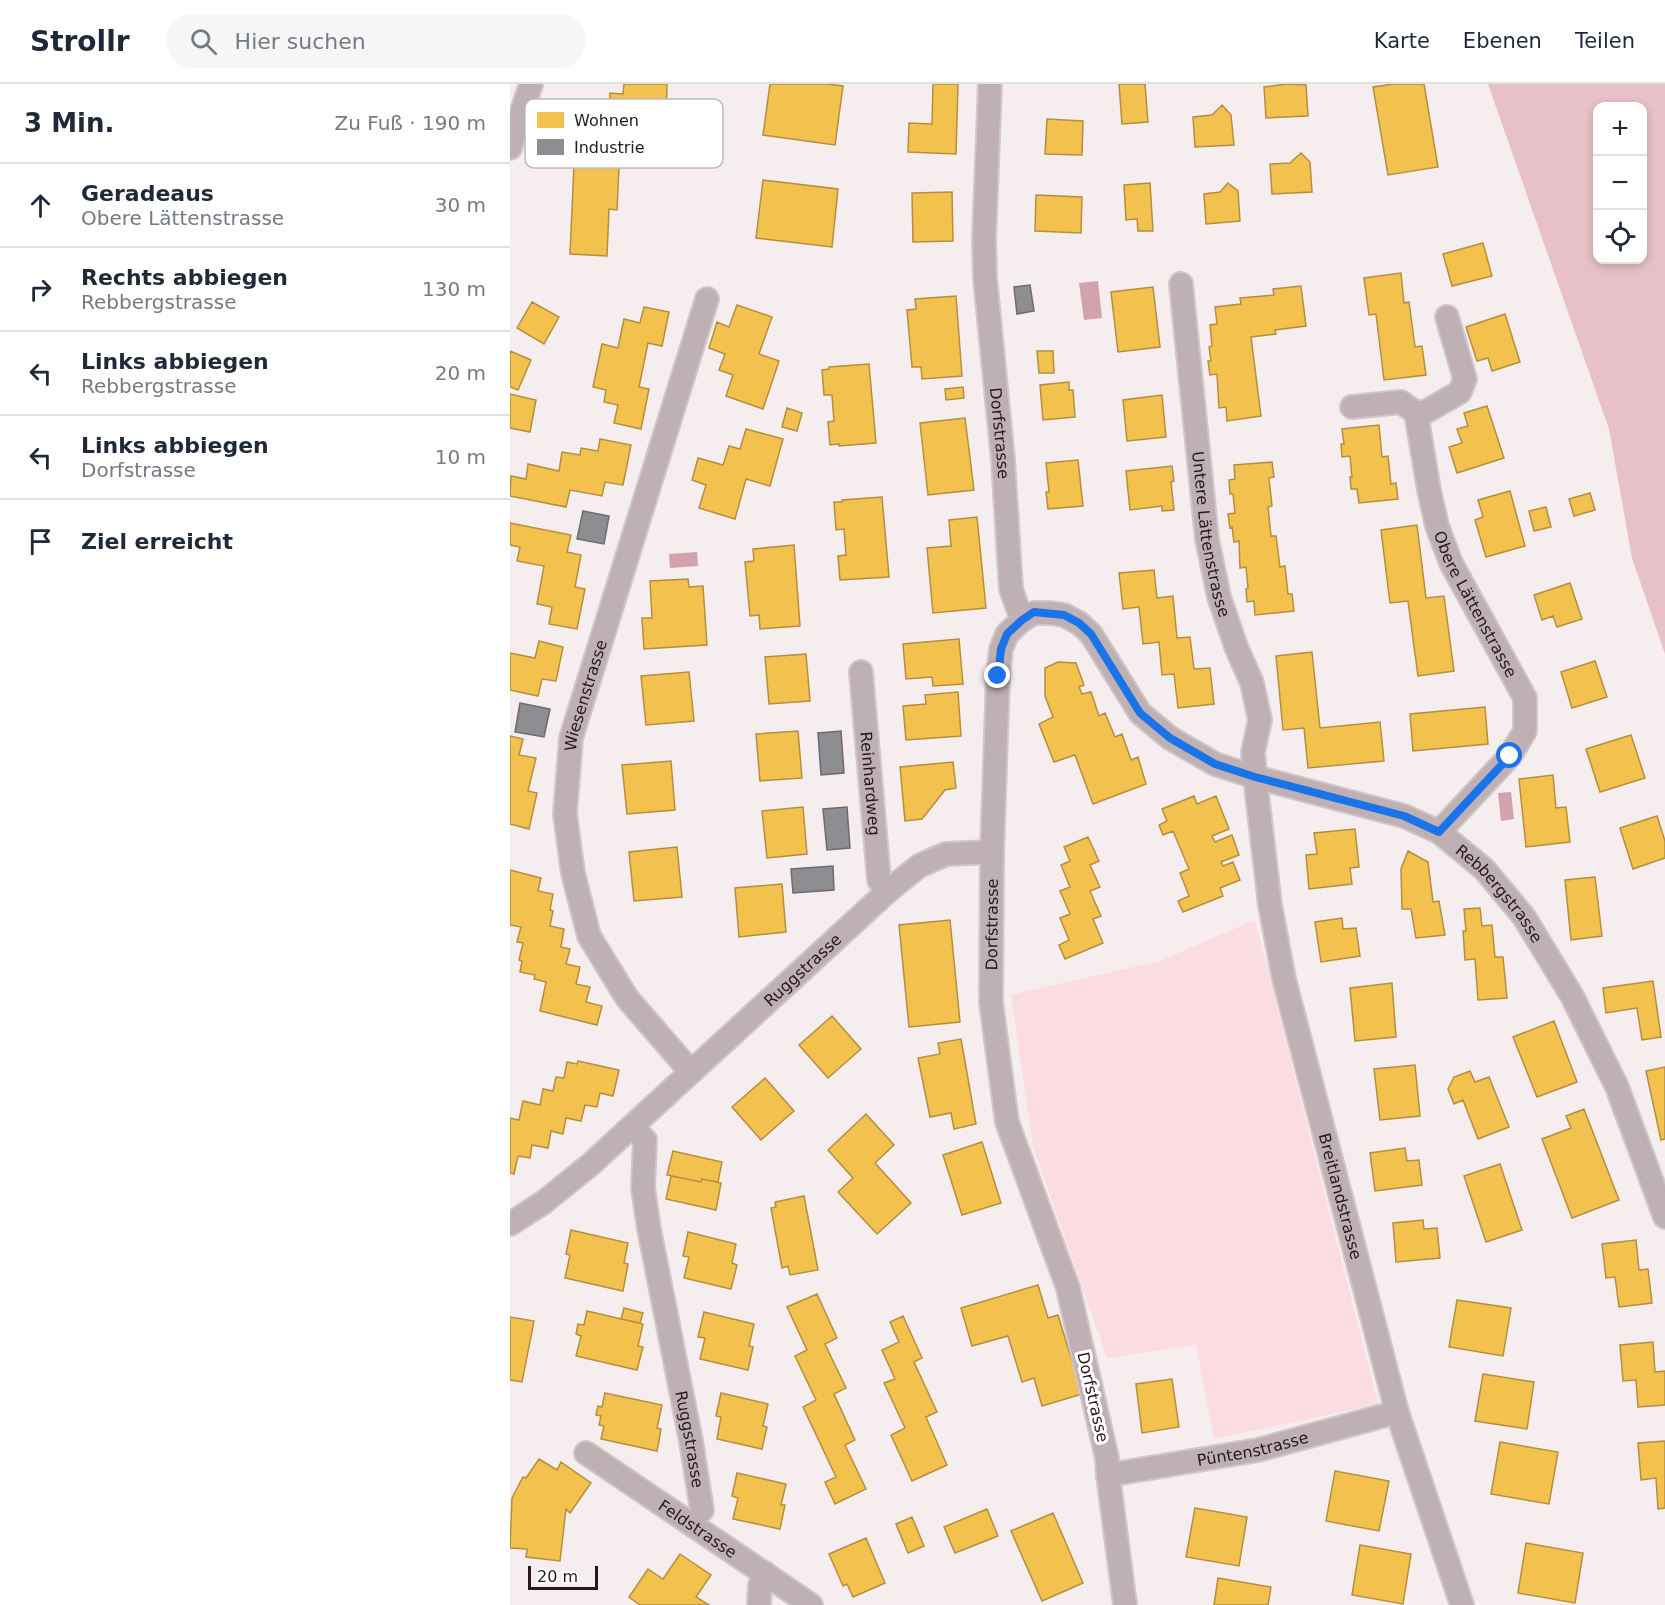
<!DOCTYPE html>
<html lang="de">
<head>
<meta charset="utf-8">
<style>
  :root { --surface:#fff; --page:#f6f6f7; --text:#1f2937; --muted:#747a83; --line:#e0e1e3 }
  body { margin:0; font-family:"DejaVu Sans",sans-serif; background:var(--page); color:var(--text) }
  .controls { position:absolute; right:18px; top:18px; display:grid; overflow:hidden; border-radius:12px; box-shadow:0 3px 9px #0003 }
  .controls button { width:54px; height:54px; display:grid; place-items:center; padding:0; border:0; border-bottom:2px solid var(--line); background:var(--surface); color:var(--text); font:30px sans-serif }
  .scale { position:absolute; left:18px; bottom:15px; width:70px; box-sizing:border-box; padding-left:6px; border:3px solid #26181b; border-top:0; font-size:16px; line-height:21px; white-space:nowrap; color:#26181b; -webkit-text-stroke:4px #fff; paint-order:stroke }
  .stop { position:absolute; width:18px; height:18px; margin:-14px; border:4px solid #1a73e8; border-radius:50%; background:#fff }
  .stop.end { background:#1a73e8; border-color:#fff; box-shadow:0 2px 6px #0008 }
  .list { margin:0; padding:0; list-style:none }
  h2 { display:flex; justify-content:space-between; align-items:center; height:78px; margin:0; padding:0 24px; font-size:26px }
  h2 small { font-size:20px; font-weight:400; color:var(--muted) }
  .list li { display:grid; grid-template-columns:39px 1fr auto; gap:18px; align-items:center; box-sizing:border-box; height:84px; padding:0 24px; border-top:2px solid var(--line) }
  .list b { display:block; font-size:22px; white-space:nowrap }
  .list p { margin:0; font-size:20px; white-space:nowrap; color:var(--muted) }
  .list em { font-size:20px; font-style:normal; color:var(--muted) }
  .icon { flex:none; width:33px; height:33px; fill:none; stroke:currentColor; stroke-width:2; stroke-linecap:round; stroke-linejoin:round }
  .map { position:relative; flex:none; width:1155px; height:1521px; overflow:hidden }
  header { display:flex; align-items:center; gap:36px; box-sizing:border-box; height:84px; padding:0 30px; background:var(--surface); border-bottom:2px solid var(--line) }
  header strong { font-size:28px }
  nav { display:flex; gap:33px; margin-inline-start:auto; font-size:21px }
  .search { width:420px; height:54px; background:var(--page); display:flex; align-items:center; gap:15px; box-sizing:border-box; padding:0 21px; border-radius:33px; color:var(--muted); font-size:22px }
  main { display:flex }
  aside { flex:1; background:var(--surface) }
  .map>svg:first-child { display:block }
</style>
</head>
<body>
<header>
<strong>Strollr</strong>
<div class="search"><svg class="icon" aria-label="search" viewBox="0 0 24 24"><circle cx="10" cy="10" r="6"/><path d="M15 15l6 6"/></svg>Hier suchen</div>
<nav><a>Karte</a><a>Ebenen</a><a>Teilen</a></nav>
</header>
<main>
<aside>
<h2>3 Min.<small>Zu Fuß · 190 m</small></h2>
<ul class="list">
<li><svg class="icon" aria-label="ahead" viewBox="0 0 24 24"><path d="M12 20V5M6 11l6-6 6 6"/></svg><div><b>Geradeaus</b><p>Obere Lättenstrasse</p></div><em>30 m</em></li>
<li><svg class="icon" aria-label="right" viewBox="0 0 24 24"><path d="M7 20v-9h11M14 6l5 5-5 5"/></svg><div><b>Rechts abbiegen</b><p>Rebbergstrasse</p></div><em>130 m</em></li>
<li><svg class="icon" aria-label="left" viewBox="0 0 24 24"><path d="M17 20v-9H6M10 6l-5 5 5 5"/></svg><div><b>Links abbiegen</b><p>Rebbergstrasse</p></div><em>20 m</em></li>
<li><svg class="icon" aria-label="left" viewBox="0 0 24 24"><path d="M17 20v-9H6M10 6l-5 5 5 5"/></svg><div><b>Links abbiegen</b><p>Dorfstrasse</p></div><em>10 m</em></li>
<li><svg class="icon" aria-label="arrive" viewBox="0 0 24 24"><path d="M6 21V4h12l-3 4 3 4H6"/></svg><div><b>Ziel erreicht</b></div></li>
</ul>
</aside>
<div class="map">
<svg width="1155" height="1521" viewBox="0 0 1155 1521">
  <rect width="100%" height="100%" fill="#f6edef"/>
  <path fill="#fadce2" d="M745,836L868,1320L704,1355L686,1261L597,1274L523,1062L501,911L650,877Z"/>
  <path fill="#e7c0c8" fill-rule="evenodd" d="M978,0H1155V570L1122,474L1099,345ZM1088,22H1132V176H1088Z"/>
  <path fill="#d2a3ae" d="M588,197L592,234L574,236L569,199Z
    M187,468L188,482L160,484L159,470Z
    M1001,708L1004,735L991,737L988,709Z"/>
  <path fill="#f2c14e" stroke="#b58e3f" stroke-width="1.5" d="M114,0H157L156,47L99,45L100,9L113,10Z
    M260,0H318L333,2L325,61L253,51Z
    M423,0H448L446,70L398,68L399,39L422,40Z
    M609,0H635L638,38L612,40Z
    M777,0L796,1L798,32L756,34L754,3Z
    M884,0H914L928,83L878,91L863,3Z
    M712,21L721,31L724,61L685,63L683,33L702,31Z
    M537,35L573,37L572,71L535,70Z
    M791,69L800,78L802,108L762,110L760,80L780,79Z
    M64,81L109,83L107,126L99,125L97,172L60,170Z
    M253,96L328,105L322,163L246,154Z
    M640,99L643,147H628L627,135L616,136L614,101Z
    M718,99L728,107L730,137L696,140L694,110L710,108Z
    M442,108L443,157L403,158L402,109Z
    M526,111L572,113L571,149L525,147Z
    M973,159L982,192L942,202L933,170Z
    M891,189L894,219L899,218L905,263L912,262L916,291L874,296L866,230L859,231L854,194Z
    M791,202L796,242L765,246L766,250L741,253L751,332L717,337L716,323L709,324L707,290L700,291L698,277H701L699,263L702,262L700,241L707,240L705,223L731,220L730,214L764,211L763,205Z
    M643,203L650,263L608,268L601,208Z
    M446,212L452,292L412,295L411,283H402L397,226L406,225L405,215Z
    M22,218L49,233L34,260L7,244Z
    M227,221L262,233L249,270L269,277L253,325L216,312L223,291L209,286L215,270L199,264L207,238L219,243Z
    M134,223L159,228L152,262L138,259L129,303L139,305L131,345L104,339L108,321L94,318L96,306L83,303L92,260L108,264L114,235L130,239Z
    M995,230L1010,278L982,287L978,274L967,277L956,243Z
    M0,267L21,276L8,306L0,303Z
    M527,267H543L544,289H529Z
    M359,280L366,359L329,362V360L320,361L318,338L324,337L322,311H314L312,286L319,285V283Z
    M559,298V306H563L565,333L533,336L530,301Z
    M453,303L454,314L436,316L435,305Z
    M0,310L26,316L20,348L0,344Z
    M652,311L656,353L617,357L613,316Z
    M977,322L994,374L947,389L939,363L952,359L947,345L958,342L954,329Z
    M277,324L292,329L287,347L272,343Z
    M455,334L464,406L418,411L410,339Z
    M869,341L872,373L878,372L881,400L886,399L888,415L849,419L847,405H841L840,393H842L840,372L832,373L831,360H834L832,345Z
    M236,345L273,355L260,402L236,395L225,435L189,424L196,401L182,396L188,374L213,381L219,362L230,365Z
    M90,355L121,361L113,401L95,398L92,412L60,406L56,423L0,412L1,392L16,395L18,380L49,387L52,368L70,371L71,364L88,367Z
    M568,376L573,422L538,425L536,408H539L536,379Z
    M762,378L764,393L759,394L762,422L758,423L761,452H766L770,483L775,482L778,510H782L784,527L745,531L744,517L737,518L736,505L738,504L736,483L730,484L729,457L724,458L722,443L720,444L718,430L725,429L723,410H720L719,396L725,395L724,381Z
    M662,382L664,397L661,398L664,426L652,427V422L620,426L616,387Z
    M1000,407L1015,462L976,473L965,436L973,433L968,416Z
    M1080,409L1085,426L1064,432L1059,415Z
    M372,413L379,493L330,496L328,472L336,471L334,445L326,446L324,418H332V416Z
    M1036,423L1041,443L1024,447L1019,427Z
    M467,433L476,524L423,529L417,464L441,462L439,436Z
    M0,439L61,451L57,468L71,471L65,503L75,505L67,545L39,540L42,523L27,520L34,482L7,477L10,463L0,461Z
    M907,441L916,514L934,512L944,587L908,592L898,517L880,519L871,446Z
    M284,461L290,542L250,545L249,531L240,532L235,478L244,477L243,465Z
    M644,486L647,514L663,512L667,554L680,553L684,585L700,584L704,620L668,624L664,590L652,591L649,558L633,560L629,523L613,525L609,489Z
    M178,495L179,503L193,502L197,561L134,565L132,534H142L140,497Z
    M1060,499L1072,535L1047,543L1043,532L1032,536L1024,511Z
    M449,555L453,600L423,602L422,593L396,595L393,560Z
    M29,557L53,563L46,597L32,595L28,612L0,606V569L25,574Z
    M802,568L810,644L870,638L874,677L798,684L794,644L773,646L766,572Z
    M296,570L300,617L259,620L255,573Z
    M1085,577L1097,613L1062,624L1051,588Z
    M548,578L566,579L574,601L569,603L572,610L581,608L589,632L595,629L605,653L612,650L621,676L628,673L636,700L583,720L565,671L544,678L529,640L543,633L535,612V584Z
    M179,588L184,637L136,641L131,592Z
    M448,608L451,652L396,656L393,622L416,620L415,611Z
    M975,623L978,660L903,667L900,630Z
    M288,647L292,694L250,697L246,650Z
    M1121,651L1135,694L1090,708L1076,665Z
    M0,652L13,655L9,671L26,674L18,707L27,709L19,745L0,740Z
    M161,677L165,726L117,730L112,681Z
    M443,678L446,704L435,706L412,735L395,737L390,683Z
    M1043,691L1046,724L1056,723L1060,758L1016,763L1009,695Z
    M684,712L687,720L706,712L719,745L702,752L705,758L722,751L729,771L711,778L713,782L723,778L730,796L710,804L713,812L673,828L668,817L679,812L670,789L679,785L663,747L653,751L649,741L657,737L652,725Z
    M293,723L297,770L257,774L252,727Z
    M1147,732L1155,757V774L1123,785L1110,744Z
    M845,745L849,783L840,784L842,800L799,805L796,771L807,770L804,749Z
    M578,753L589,777L580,781L590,803L580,807L591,832L583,835L593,859L555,875L549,861L559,856L550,834L560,830L550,807L560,803L551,781L560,777L554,763Z
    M167,763L172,813L124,817L119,768Z
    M898,767L918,778L923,818L929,817L935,851L906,854L901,825H892L891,785Z
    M0,786L31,794L28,807L43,810L40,826L43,827L40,842L54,845L51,863L60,865L56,880L70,883L66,900L80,903L76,918L92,922L87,941L30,927L36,898L24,895L25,891L10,888L12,877L9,876L13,859L7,858L11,843L0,841Z
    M1085,793L1092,852L1061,856L1055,796Z
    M272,800L276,848L229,853L225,804Z
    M970,824L972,842L982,841L985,873H993L997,914L968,916L965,875L955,876L953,847H956L954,825Z
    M832,834L833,845L846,844L850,872L811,878L805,838Z
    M440,836L450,938L399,943L389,841Z
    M1143,897L1151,953L1132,956L1127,924L1096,929L1093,904Z
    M882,899L886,953L845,957L840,904Z
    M322,932L351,965L318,994L289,961Z
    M1044,937L1067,998L1027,1013L1003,953Z
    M451,955L466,1040L444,1045L441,1029L420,1033L408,974L430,970L428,959Z
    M68,977L109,986L103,1012L90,1009L87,1023L75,1021L71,1037L56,1034L53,1050L41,1047L38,1064L22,1061L20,1074L8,1072L4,1090L0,1089V1034L9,1036L13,1017L30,1021L33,1005L43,1007L46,993L54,994L57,978L67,980Z
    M905,981L910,1032L870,1036L864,985Z
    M1155,983V1055L1151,1056L1136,987Z
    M960,987L965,998L979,993L999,1043L968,1055L953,1016L944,1020L938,1005L944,993Z
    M255,994L284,1027L251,1056L222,1023Z
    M1074,1025L1109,1116L1062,1134L1032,1055L1061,1044L1056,1032Z
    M356,1030L384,1061L365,1079L401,1119L367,1150L328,1108L343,1094L318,1066Z
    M472,1058L491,1119L452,1131L433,1071Z
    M895,1064L897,1077L909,1076L912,1101L865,1107L860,1069Z
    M163,1067L212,1078L208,1098L192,1095L191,1098L157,1091Z
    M990,1080L1012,1146L976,1158L954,1092Z
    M161,1092L191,1098L192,1095L211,1099L206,1126L156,1115Z
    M294,1112L308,1186L280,1191L278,1182L272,1184L261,1124L266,1123L265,1118Z
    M913,1136L914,1145L927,1144L930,1174L886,1178L883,1139Z
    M61,1146L118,1159L114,1179L118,1180L113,1207L55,1194L60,1171L56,1170Z
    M178,1148L226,1160L222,1179L227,1181L221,1205L174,1194L179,1173L173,1172Z
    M1126,1156L1129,1186L1138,1185L1142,1219L1109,1223L1105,1193L1096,1194L1092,1160Z
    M528,1201L538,1234L548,1231L572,1310L532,1322L524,1294L512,1298L498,1252L462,1262L451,1224Z
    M307,1210L327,1254L315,1260L336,1304L324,1310L345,1356L335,1361L356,1405L325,1420L315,1398L326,1393L293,1323L306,1316L285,1272L297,1266L277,1223Z
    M947,1216L1001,1224L993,1272L939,1263Z
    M114,1224L133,1229L130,1239L111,1235Z
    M77,1227L133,1240L128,1262L133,1263L127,1286L66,1272L71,1252L66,1250L68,1240L74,1241Z
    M194,1228L244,1240L239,1262L243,1263L238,1286L190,1275L195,1254L188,1253Z
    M393,1232L412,1274L404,1278L427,1328L416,1333L437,1381L402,1397L381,1351L395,1344L374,1299L385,1295L372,1266L389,1258L380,1238Z
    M0,1233L24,1237L12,1298L0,1296Z
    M1143,1258L1145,1288L1155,1287V1321L1128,1323L1126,1296L1113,1297L1110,1261Z
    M973,1290L1024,1298L1017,1345L965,1337Z
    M662,1295L669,1343L632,1349L626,1300Z
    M95,1309L152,1321L147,1344L151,1345L147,1367L91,1355L94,1342L89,1341L91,1332L86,1331L88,1322L92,1323Z
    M211,1309L258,1320L253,1342L257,1343L252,1365L207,1355L211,1333L206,1332Z
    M1155,1357V1424L1148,1425L1146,1394L1131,1396L1128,1359Z
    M990,1358L1048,1368L1039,1420L981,1410Z
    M29,1375L47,1386L51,1378L81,1399L60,1429L56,1425L50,1477L16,1473L17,1465L0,1464L2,1414L13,1393L16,1394Z
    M825,1387L879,1397L869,1447L816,1437Z
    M227,1389L276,1400L271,1421H275L270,1445L223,1435L228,1414L222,1412Z
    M685,1424L737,1433L729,1482L676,1473Z
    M477,1425L488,1452L445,1469L434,1443Z
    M543,1429L573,1499L532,1517L501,1447Z
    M402,1433L414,1462L398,1469L386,1440Z
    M356,1454L375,1499L343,1513L337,1500L333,1502L319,1470Z
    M1016,1459L1073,1469L1065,1519L1008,1509Z
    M850,1461L901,1470L893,1520L842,1511Z
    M170,1470L201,1491L186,1513L199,1521H130L119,1513L138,1485L153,1495Z
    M708,1494L761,1503L758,1521H704Z"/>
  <path fill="#8d8d92" stroke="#6e6a6e" stroke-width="1.5" d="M520,201L524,227L507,230L504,203Z
    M73,427L99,432L94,460L67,455Z
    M10,619L40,625L34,653L5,648Z
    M331,647L334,689L311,691L308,649Z
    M337,723L340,764L317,766L313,725Z
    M323,782L324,806L283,809L281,785Z"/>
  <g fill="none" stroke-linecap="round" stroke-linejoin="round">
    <g stroke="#d0c7ca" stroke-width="26">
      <g id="street">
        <path id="s1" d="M480,0L474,156L475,194L493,376L501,505L512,536"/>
        <path d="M0,64L21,0"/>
        <path id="s2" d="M671,200L697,455L709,513L727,565L742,599L750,636L743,668L745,693L760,821L774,895L887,1328L952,1521"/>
        <path id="s3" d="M842,323L891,318L906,329L919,406L927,442L941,479L1015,614V647L1000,672L929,748"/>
        <path d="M906,329L917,327L950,308L955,295L937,233"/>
        <path id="s4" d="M351,588L369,796L378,807"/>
        <path id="s5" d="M181,988L117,914L79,852L63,789L55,730L61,654L197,215"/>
        <path id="s6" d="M122,1043L135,1056L133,1104L139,1145L181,1357L192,1426"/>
        <path id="s7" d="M0,1140L34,1118L81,1080L378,807L409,782L436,770L482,768"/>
        <path id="s8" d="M76,1369L301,1521"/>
        <path id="s9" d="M598,1391L748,1366L887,1328"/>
        <path d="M249,1521L250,1501L255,1489"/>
        <path id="s10" d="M615,1521L598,1391L597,1374L558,1204L497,1038L481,918L482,768L488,592L491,565L497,550L512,536L524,529H540L554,531L569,539L581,550L630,629L660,654L705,680L745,693L894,732L929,748L974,785L1014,833L1062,912L1107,1003L1155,1133"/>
      </g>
    </g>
    <use href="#street" stroke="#bfb0b3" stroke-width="22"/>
  </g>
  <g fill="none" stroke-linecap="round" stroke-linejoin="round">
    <path stroke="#1a73e8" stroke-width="8" d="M488,592L491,565L497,550L512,536L524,528L554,531L569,539L581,550L630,629L660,654L705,680L745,693L894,732L929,748L1000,672"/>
  </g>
  <g text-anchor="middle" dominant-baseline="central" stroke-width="6" stroke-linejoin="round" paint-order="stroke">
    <g font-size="16" fill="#26181b" stroke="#fff">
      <text stroke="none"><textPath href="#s1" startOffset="350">Dorfstrasse</textPath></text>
      <text stroke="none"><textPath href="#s2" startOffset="252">Untere Lättenstrasse</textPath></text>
      <text stroke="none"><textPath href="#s3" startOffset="270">Obere Lättenstrasse</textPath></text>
      <text stroke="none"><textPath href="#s5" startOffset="416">Wiesenstrasse</textPath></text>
      <text stroke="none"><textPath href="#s4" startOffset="112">Reinhardweg</textPath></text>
      <text stroke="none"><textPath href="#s10" startOffset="1593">Rebbergstrasse</textPath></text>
      <text stroke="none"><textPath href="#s10" startOffset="698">Dorfstrasse</textPath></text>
      <text stroke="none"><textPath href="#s7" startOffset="388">Ruggstrasse</textPath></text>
      <text stroke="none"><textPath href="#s2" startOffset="932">Breitlandstrasse</textPath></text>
      <text transform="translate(583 1313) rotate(77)">Dorfstrasse</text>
      <text stroke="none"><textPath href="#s6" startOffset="322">Ruggstrasse</textPath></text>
      <text stroke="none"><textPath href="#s9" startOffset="147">Püntenstrasse</textPath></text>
      <text stroke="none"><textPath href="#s8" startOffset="135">Feldstrasse</textPath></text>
    </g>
  </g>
  <rect x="15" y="15" width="198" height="69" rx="9" fill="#fff" stroke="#bebabb" stroke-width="1.5"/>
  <rect x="27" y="28" width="27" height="16" fill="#f2c14e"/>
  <rect x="27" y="55" width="27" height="16" fill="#8d8d92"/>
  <g font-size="16" fill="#26181b">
    <text x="64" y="42">Wohnen</text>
    <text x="64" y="69">Industrie</text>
  </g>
</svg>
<div class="controls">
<button>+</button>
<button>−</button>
<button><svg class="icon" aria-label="locate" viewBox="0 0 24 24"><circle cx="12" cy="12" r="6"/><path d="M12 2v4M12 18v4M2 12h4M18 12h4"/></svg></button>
</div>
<div class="scale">20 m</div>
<div class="stop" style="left:1000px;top:672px"></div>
<div class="stop end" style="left:488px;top:592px"></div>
</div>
</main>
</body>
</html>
